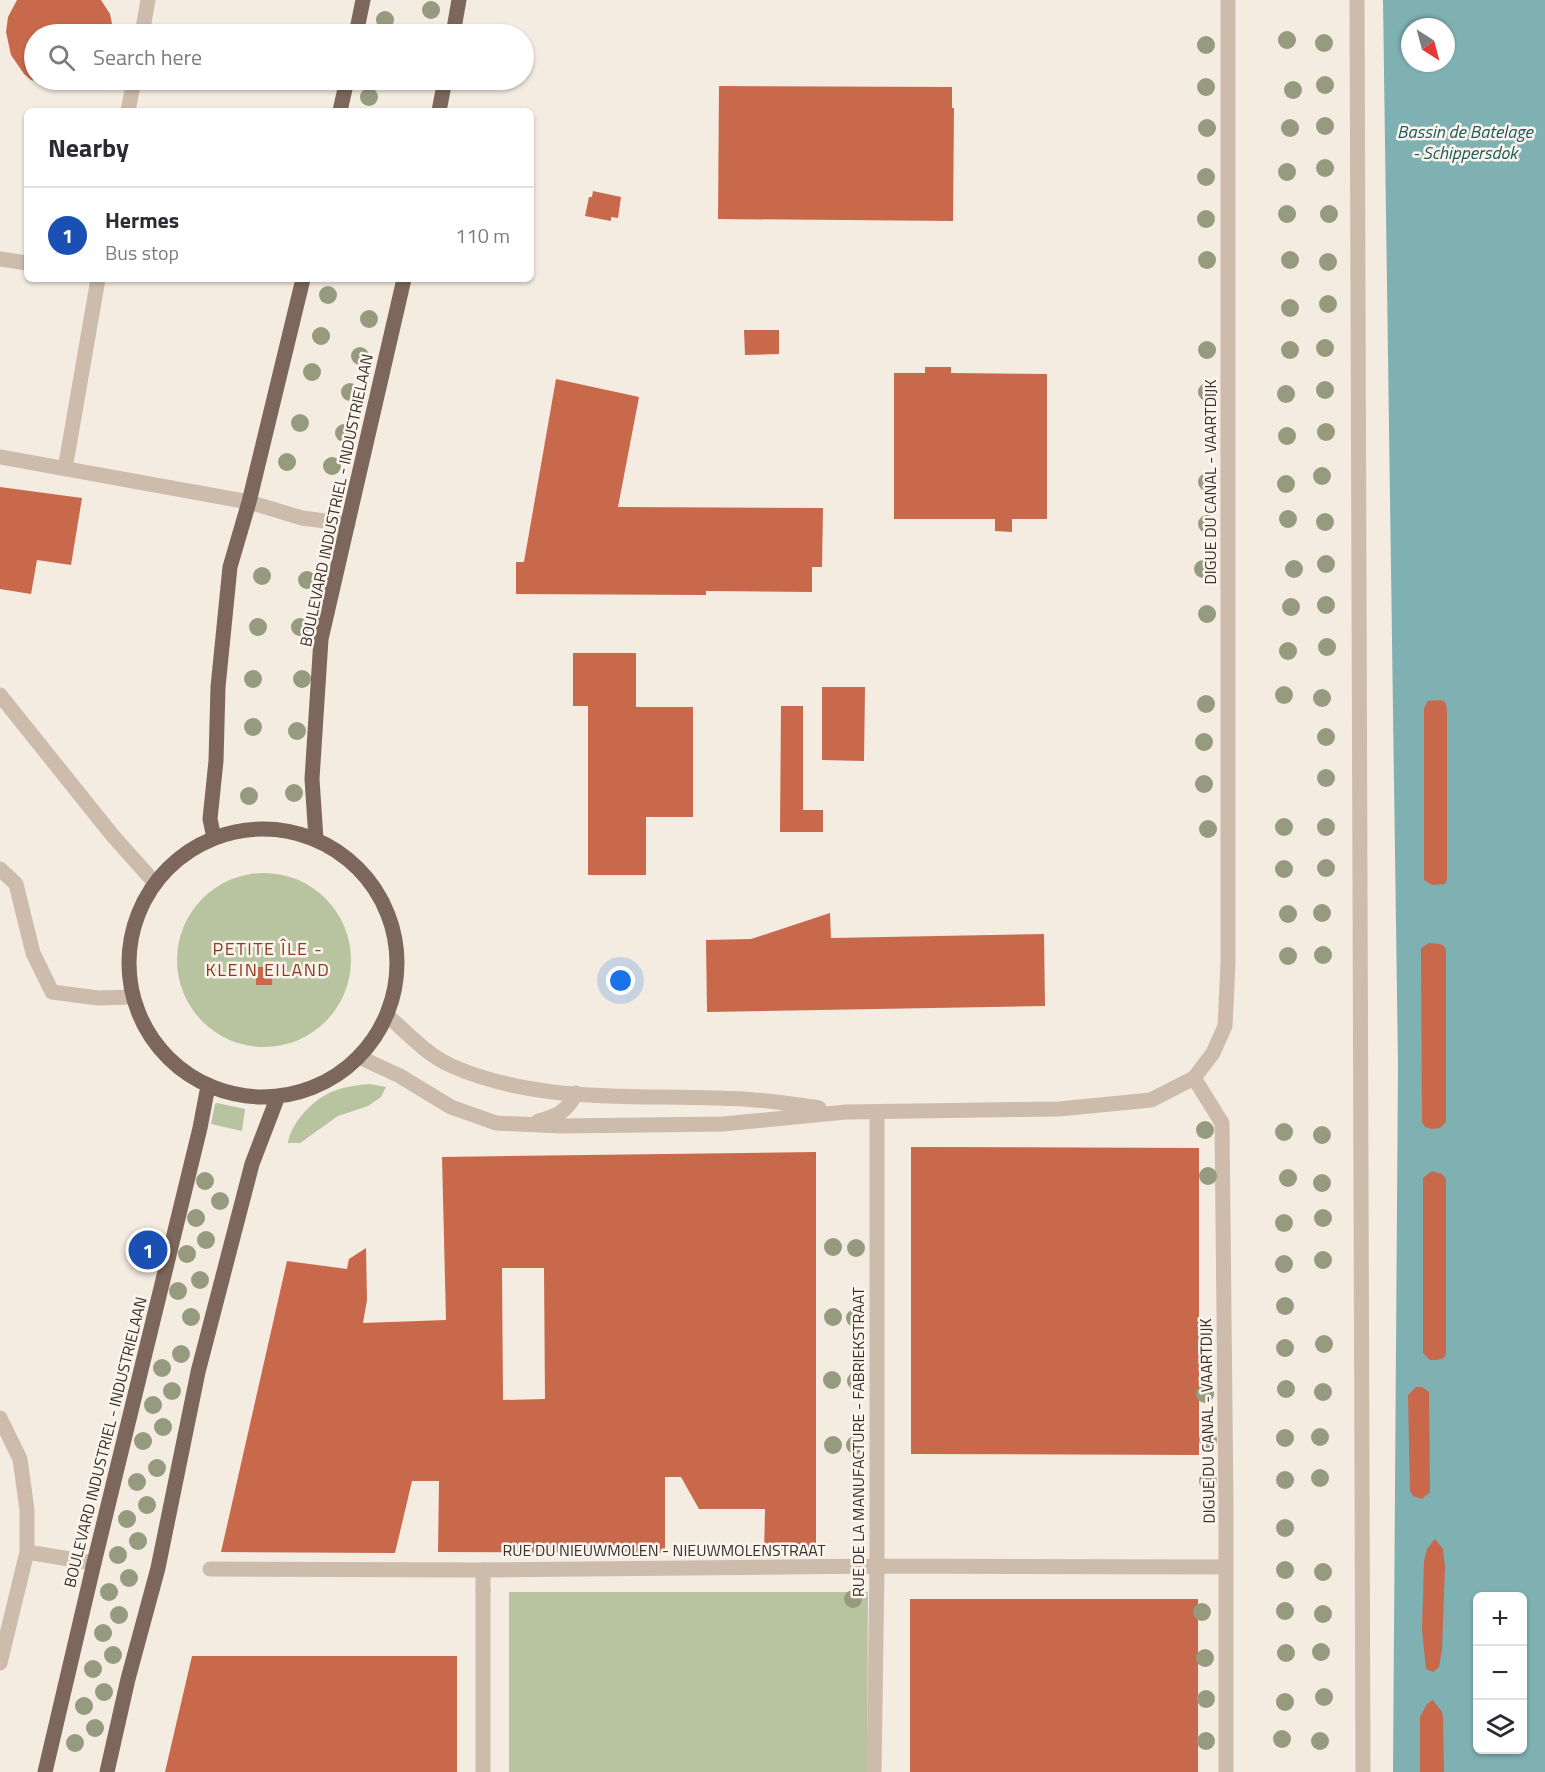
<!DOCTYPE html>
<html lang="en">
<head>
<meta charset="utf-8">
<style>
  :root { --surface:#fff; --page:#f2f2f3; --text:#2b2b33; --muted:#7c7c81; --line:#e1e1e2; --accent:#0b8043 }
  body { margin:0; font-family:"Titillium Web",sans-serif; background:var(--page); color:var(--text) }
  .controls { position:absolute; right:18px; bottom:18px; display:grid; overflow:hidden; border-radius:9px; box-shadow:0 2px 4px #0004 }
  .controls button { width:54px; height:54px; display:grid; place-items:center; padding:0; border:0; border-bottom:2px solid var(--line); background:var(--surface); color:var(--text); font:30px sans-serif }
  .compass { position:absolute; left:1401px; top:18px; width:54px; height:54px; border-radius:50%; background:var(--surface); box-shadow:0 2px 4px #0004; rotate:144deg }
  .you { position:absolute; left:621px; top:981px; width:21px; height:21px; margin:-15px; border:4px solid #fff; border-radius:50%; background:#1a73e8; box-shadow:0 0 0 9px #1a73e833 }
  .badge { display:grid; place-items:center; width:39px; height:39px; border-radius:50%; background:var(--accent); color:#fff; font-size:20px; font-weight:700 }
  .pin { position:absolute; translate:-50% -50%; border:3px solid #fff; box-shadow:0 2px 6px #0006 }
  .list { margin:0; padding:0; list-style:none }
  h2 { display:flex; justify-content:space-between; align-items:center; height:78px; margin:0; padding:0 24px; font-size:26px }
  h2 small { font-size:20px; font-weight:400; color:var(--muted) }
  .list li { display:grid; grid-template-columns:39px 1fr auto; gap:18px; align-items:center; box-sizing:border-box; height:96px; padding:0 24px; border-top:2px solid var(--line) }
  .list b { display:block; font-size:22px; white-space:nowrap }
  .list p { margin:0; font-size:20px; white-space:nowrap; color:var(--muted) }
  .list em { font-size:20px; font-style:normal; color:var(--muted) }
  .icon { flex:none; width:33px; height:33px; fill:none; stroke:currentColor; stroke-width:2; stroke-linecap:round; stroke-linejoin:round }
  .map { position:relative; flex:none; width:1545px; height:1772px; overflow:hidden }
  .search { position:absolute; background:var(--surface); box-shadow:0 2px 4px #0004; left:24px; top:24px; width:510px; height:66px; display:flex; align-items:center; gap:15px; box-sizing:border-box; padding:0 21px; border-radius:33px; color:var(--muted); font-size:22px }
  .panel { position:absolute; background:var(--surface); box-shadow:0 2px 4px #0004; left:24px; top:108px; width:510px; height:174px; border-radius:9px }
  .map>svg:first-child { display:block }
</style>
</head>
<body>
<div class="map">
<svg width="1545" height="1772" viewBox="0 0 1545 1772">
  <rect width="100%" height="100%" fill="#f4ebe1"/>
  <path fill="#b8c4a0" d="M177 960a87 87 0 1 1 174 0a87 87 0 1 1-174 0Z
    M370,1084L386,1087L381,1097L368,1106L338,1116L300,1143H288C291,1123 312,1101 329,1093C342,1087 356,1085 370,1084Z
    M217,1103L245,1109L242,1131L211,1124L215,1104Z
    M509,1592H868L867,1772H509Z"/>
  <path fill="#7fb0b2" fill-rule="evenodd" d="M1383,0H1545V1772H1393L1398,1065ZM1410,27H1446V63H1410ZM1478,1596H1522V1750H1478Z"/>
  <path fill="#c8694b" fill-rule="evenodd" d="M17,0H101L110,14L114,34H34V80H87L75,85L52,86L31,80L24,74L11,55L6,32L8,17Z
    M719,86L952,87V108H954L953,221L718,219Z
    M593,191L621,197L618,218L611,217V221L585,216L589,197H592Z
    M744,330H779V354L745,355Z
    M925,367H951V373L1047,374V519H1012V532L995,531V519H894V373H925Z
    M556,379L639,397L618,507L823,508L822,567H812V592L706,591V595L516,594V562H524Z
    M0,487L82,498L71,565L37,560L31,594L0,589Z
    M573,653H636V707H693V817H646V875H588V706H573Z
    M822,687H865L864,761L822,760Z
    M1441,700L1445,702L1447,709V879L1445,884L1432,885L1424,880V708L1428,701Z
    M781,706H803V810H823V832H780Z
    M830,913L831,938L1044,934L1045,1006L707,1012L706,940L751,939Z
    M1429,943L1440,944L1444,946L1446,951V1122L1440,1128L1432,1129L1425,1127L1422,1122L1421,948Z
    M256,967H273L272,985H256Z
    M911,1147L1199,1148V1455L911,1454Z
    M816,1152V1554H764L765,1509H699L681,1477H665V1553L438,1552L439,1481H412L395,1553L221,1552L287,1261L347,1269L349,1259L366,1248L367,1300L363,1323L446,1320L442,1157ZM502,1268H544L545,1399L503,1400Z
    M1432,1171L1442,1174L1446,1179V1355L1442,1359L1436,1360H1430L1423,1353V1178Z
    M1416,1387H1422L1429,1392L1430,1492L1422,1499L1413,1496L1410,1491L1408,1395Z
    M1435,1539L1443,1549L1445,1567L1442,1650L1439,1667L1433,1672L1426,1669L1422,1630L1424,1561L1427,1549Z
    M910,1599H1198V1772H910Z
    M192,1656H457V1772H165Z
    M1433,1700L1442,1712L1443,1718L1444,1772H1420V1717L1427,1704Z"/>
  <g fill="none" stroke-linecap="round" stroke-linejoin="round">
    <path stroke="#cdbbac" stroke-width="15" d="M1357,0L1363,1772
      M142,34L148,0
      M128,111L134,80
      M0,259L27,263
      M0,457L249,502
      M65,469L98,279
      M0,695L113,836L155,883
      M0,869L16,884L33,953L52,992L98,998L133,997
      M0,1418L20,1459L27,1510V1552L94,1563
      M210,1569L483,1570V1590
      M0,1663L27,1552"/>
    <path stroke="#cdbbac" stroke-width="15" d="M249,502L302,518L348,524
      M387,1015C407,1033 427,1055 452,1066C547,1108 655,1092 755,1100C777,1101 798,1105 819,1108
      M359,1057L400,1076L451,1107L496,1123L561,1126L723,1124L846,1112L1059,1109L1151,1100L1194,1078L1213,1053L1225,1026L1228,964V0
      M1194,1078L1222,1123L1226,1507V1772
      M538,1121C556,1117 568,1111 576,1093
      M483,1570L877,1566L1226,1567
      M483,1772V1590
      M874,1772L877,1566V1112"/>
    <path stroke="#7d675c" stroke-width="15" d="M356,34L363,0
      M453,34L459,0
      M340,111L347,80
      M439,111L445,80
      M129 963a134 134 0 1 1 268 0a134 134 0 1 1-268 0Z
      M214,838L210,819L216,761L218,687L230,567L249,502L303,279
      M316,839L312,779L321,639L404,279
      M45,1772L94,1563L200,1128L208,1086
      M107,1772L128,1679L158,1568L198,1372L252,1164L278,1096"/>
  </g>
  <g fill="#969b7f">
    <circle cx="431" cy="10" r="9"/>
    <circle cx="385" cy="20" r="9"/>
    <circle cx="1287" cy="40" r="9"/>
    <circle cx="1324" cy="43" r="9"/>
    <circle cx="1206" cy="45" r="9"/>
    <circle cx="1325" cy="85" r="9"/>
    <circle cx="1206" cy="87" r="9"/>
    <circle cx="1293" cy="90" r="9"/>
    <circle cx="369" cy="97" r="9"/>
    <circle cx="1325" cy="126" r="9"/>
    <circle cx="1207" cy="128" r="9"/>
    <circle cx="1290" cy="128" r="9"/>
    <circle cx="1325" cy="168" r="9"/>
    <circle cx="1287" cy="172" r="9"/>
    <circle cx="1206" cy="177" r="9"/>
    <circle cx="1287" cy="214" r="9"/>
    <circle cx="1329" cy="214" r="9"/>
    <circle cx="1206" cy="219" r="9"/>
    <circle cx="1207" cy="260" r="9"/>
    <circle cx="1290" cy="260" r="9"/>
    <circle cx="1328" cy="262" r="9"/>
    <circle cx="328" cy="295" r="9"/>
    <circle cx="1328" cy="304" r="9"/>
    <circle cx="1290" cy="308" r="9"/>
    <circle cx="369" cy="319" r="9"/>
    <circle cx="321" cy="336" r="9"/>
    <circle cx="1325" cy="348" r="9"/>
    <circle cx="1207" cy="350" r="9"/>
    <circle cx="1290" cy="350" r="9"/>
    <circle cx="360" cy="356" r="9"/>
    <circle cx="312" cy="372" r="9"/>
    <circle cx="1325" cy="390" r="9"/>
    <circle cx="350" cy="392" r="9"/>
    <circle cx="1207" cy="392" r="9"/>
    <circle cx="1286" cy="394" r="9"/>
    <circle cx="300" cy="423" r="9"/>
    <circle cx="1326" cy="432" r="9"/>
    <circle cx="344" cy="433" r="9"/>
    <circle cx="1287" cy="436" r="9"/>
    <circle cx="287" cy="462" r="9"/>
    <circle cx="332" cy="466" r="9"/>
    <circle cx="1322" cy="476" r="9"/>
    <circle cx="1207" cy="482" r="9"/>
    <circle cx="1286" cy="484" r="9"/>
    <circle cx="1288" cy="519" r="9"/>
    <circle cx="1325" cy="522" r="9"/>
    <circle cx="1207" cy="524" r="9"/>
    <circle cx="1326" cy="564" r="9"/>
    <circle cx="1203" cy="569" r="9"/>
    <circle cx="1294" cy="569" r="9"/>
    <circle cx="262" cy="576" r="9"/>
    <circle cx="307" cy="580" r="9"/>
    <circle cx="1326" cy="605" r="9"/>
    <circle cx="1291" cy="607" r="9"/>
    <circle cx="1207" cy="614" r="9"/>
    <circle cx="258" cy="627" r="9"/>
    <circle cx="300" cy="627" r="9"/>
    <circle cx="1327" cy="647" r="9"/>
    <circle cx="1288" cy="651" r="9"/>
    <circle cx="253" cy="679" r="9"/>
    <circle cx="302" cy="679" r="9"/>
    <circle cx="1284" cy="695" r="9"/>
    <circle cx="1322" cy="698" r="9"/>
    <circle cx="1206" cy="704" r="9"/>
    <circle cx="253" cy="727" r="9"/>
    <circle cx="297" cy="731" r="9"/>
    <circle cx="1326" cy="737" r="9"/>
    <circle cx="1204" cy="742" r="9"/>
    <circle cx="1326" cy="778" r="9"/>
    <circle cx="1204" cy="784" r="9"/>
    <circle cx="294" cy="793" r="9"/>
    <circle cx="249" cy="796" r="9"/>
    <circle cx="1284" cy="827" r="9"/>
    <circle cx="1326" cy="827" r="9"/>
    <circle cx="1208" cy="829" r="9"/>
    <circle cx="1326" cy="868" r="9"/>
    <circle cx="1284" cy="869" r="9"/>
    <circle cx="1322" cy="913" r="9"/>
    <circle cx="1288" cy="914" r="9"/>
    <circle cx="1323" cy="955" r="9"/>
    <circle cx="1288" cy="956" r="9"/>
    <circle cx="1205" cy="1130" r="9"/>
    <circle cx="1284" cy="1132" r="9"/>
    <circle cx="1322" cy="1135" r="9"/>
    <circle cx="1208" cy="1176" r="9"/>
    <circle cx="1288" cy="1178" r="9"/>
    <circle cx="205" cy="1181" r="9"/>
    <circle cx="1322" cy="1183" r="9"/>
    <circle cx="220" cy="1201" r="9"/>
    <circle cx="196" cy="1218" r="9"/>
    <circle cx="1323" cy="1218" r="9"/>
    <circle cx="1284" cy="1223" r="9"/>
    <circle cx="206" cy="1240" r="9"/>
    <circle cx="833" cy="1247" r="9"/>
    <circle cx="856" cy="1248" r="9"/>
    <circle cx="187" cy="1254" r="9"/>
    <circle cx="1323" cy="1260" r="9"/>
    <circle cx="1284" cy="1264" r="9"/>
    <circle cx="200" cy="1280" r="9"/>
    <circle cx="178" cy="1291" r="9"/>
    <circle cx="1285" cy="1306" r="9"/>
    <circle cx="191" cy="1317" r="9"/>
    <circle cx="833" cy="1317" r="9"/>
    <circle cx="855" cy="1318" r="9"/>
    <circle cx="1324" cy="1344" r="9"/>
    <circle cx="1285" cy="1348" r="9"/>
    <circle cx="181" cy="1354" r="9"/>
    <circle cx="162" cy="1368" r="9"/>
    <circle cx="832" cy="1380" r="9"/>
    <circle cx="856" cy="1381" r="9"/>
    <circle cx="1286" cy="1389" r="9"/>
    <circle cx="172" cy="1391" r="9"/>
    <circle cx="1323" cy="1392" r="9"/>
    <circle cx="1205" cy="1394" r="9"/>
    <circle cx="153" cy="1405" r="9"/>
    <circle cx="163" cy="1427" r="9"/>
    <circle cx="1320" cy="1437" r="9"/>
    <circle cx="1285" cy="1438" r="9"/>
    <circle cx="1208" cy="1440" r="9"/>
    <circle cx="143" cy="1441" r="9"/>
    <circle cx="833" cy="1445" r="9"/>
    <circle cx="855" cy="1445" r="9"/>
    <circle cx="157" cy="1468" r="9"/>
    <circle cx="1320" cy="1478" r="9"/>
    <circle cx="1285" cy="1480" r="9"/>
    <circle cx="1208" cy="1481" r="9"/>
    <circle cx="137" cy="1482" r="9"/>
    <circle cx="147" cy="1505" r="9"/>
    <circle cx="127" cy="1519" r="9"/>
    <circle cx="1285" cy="1528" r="9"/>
    <circle cx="138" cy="1541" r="9"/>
    <circle cx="118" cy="1555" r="9"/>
    <circle cx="1285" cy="1570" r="9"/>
    <circle cx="1323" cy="1572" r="9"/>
    <circle cx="129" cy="1578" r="9"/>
    <circle cx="109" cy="1592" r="9"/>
    <circle cx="853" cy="1599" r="9"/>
    <circle cx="1285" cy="1611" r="9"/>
    <circle cx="1202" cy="1612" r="9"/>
    <circle cx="1323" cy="1614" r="9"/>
    <circle cx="119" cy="1615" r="9"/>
    <circle cx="103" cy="1633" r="9"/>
    <circle cx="1321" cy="1652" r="9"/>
    <circle cx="1286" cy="1653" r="9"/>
    <circle cx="113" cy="1655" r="9"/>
    <circle cx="1205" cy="1658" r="9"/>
    <circle cx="93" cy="1669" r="9"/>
    <circle cx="104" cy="1692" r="9"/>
    <circle cx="1324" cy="1697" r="9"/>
    <circle cx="1206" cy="1699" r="9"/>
    <circle cx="1285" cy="1702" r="9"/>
    <circle cx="84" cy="1706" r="9"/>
    <circle cx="95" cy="1728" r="9"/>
    <circle cx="1282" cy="1739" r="9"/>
    <circle cx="1206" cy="1741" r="9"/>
    <circle cx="1320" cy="1741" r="9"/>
    <circle cx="75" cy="1743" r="9"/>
  </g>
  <g text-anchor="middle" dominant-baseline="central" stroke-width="5" stroke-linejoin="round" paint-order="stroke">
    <g font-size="16" fill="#3b302b" stroke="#fbf5ee">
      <text transform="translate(1210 482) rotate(-90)">DIGUE DU CANAL - VAARTDIJK</text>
      <text transform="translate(336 500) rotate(-78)">BOULEVARD INDUSTRIEL - INDUSTRIELAAN</text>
      <text transform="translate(1207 1421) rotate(-91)">DIGUE DU CANAL - VAARTDIJK</text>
      <text transform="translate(105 1442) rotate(-76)">BOULEVARD INDUSTRIEL - INDUSTRIELAAN</text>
      <text transform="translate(858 1442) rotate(-90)">RUE DE LA MANUFACTURE - FABRIEKSTRAAT</text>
      <text x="664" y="1550">RUE DU NIEUWMOLEN - NIEUWMOLENSTRAAT</text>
    </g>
    <g font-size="18" font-style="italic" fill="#1f5a5e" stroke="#fbf5ee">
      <text x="1465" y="131">Bassin de Batelage<tspan x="1465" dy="21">- Schippersdok</tspan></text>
    </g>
    <g font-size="18" letter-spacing="1.5" fill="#8c3b22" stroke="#fbf5ee">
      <text x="268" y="948">PETITE ÎLE -<tspan x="268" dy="21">KLEIN EILAND</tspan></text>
    </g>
  </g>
</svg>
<div class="controls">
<button>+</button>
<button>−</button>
<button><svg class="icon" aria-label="layers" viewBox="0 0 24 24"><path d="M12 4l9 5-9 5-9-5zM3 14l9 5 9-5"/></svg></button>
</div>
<svg class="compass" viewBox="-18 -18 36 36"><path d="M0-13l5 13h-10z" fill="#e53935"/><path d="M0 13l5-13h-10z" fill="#7c7c81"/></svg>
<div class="you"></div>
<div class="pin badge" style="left:148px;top:1250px;background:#1a4fb4">1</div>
<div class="search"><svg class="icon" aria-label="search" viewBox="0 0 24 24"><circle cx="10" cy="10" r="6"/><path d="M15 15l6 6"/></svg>Search here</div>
<section class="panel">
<h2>Nearby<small></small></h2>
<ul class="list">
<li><span class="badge" style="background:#1a4fb4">1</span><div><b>Hermes</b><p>Bus stop</p></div><em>110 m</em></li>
</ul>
</section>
</div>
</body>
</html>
